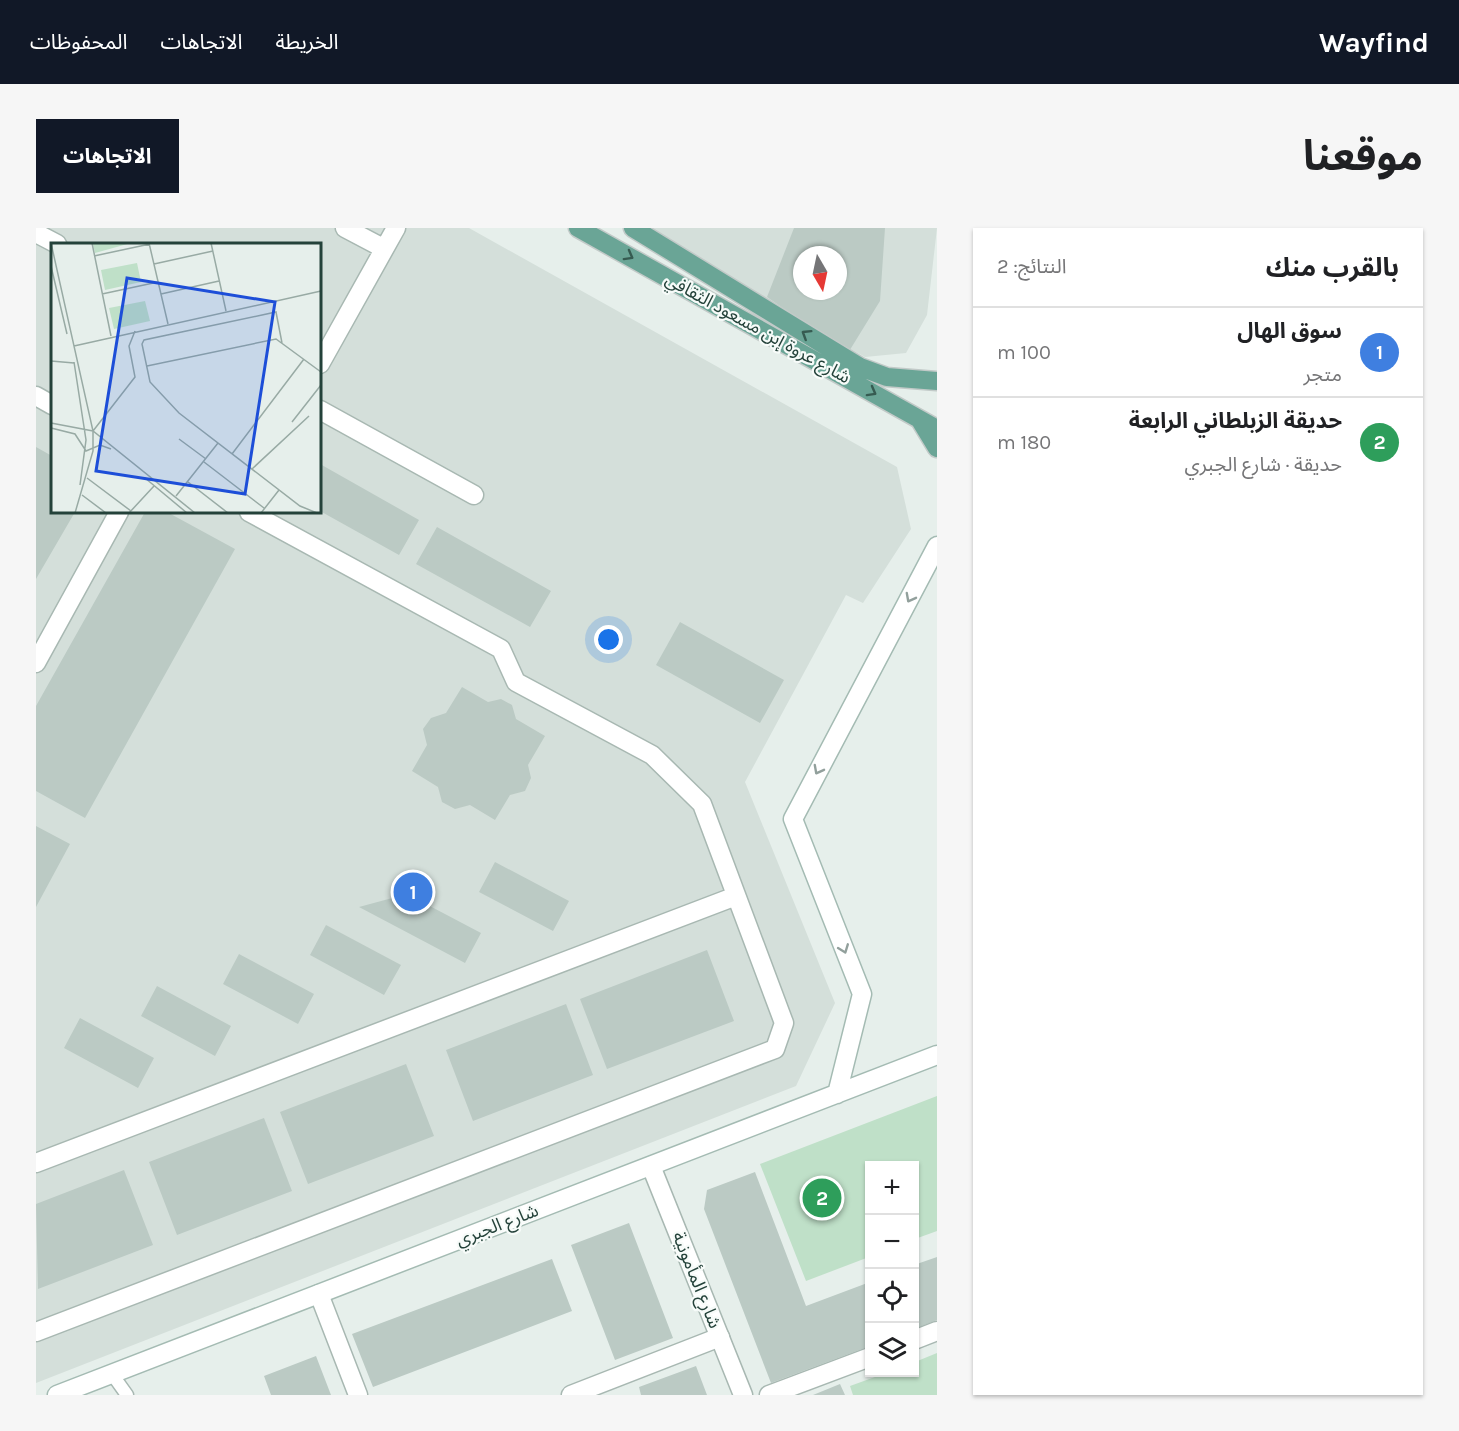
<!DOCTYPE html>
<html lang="ar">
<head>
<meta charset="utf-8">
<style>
  :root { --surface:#fff; --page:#f6f6f6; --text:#202124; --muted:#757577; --line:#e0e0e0; --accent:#111827 }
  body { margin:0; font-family:Karla,"Noto Sans Arabic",sans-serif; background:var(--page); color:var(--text); direction:rtl }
  .controls { position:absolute; right:18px; bottom:18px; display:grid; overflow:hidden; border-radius:0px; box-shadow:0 2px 4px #0004 }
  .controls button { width:54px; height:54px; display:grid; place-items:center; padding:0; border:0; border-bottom:2px solid var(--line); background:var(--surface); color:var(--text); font:30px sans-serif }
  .compass { position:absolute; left:757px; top:18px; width:54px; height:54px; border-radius:50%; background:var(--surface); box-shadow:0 2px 4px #0004; rotate:171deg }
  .you { position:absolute; left:573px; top:412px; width:21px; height:21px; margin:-15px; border:4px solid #fff; border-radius:50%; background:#1a73e8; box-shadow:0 0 0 9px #1a73e833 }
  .badge { display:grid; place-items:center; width:39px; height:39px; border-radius:50%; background:var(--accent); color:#fff; font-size:20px; font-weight:700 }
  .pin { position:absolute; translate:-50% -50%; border:3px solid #fff; box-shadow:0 2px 6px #0006 }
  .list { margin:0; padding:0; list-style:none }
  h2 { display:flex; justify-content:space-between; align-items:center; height:78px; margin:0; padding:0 24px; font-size:26px }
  h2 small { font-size:20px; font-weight:400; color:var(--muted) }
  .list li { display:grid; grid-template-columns:39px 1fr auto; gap:18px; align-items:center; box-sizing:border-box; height:90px; padding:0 24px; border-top:2px solid var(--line) }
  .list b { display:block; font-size:22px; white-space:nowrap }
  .list p { margin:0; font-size:20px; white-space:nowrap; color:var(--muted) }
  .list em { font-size:20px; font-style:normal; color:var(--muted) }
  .icon { flex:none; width:33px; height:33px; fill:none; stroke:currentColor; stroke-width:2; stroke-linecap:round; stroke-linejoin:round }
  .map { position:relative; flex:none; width:901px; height:1167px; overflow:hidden; direction:ltr; border-radius:0px }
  header { display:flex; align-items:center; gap:36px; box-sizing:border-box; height:84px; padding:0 30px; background:var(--accent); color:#fff }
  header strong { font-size:28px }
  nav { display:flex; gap:33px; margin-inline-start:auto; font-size:21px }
  .intro { display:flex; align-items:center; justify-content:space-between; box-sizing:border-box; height:144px; padding:0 36px }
  h1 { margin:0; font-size:42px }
  .button { padding:15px 27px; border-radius:0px; background:var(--accent); color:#fff; font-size:21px; font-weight:700 }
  main { display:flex; gap:36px; padding:0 36px }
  aside { flex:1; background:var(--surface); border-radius:0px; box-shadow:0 2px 4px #0004 }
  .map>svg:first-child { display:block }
</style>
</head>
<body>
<header>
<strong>Wayfind</strong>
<nav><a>الخريطة</a><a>الاتجاهات</a><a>المحفوظات</a></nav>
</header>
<div class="intro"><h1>موقعنا</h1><a class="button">الاتجاهات</a></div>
<main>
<aside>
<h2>بالقرب منك<small>النتائج: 2</small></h2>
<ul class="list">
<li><span class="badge" style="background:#3f7fe0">1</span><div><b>سوق الهال</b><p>متجر</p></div><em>100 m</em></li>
<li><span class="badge" style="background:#2e9e5b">2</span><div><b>حديقة الزبلطاني الرابعة</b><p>حديقة · شارع الجبري</p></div><em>180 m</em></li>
</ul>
</aside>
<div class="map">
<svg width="901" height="1167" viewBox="0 0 901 1167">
  <rect width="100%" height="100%" fill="#e6efeb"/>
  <path fill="#d4dfda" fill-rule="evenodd" d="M0,0H433L861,239L875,301L827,375L810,367L709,554L799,775L760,858L0,1155ZM16,16H284V284H16Z
    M594,0H901L891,87L870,125L829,129ZM766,27H802V63H766Z"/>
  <path fill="#bfe0c8" d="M901,868V1003L879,1011L878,938H834L833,1029L770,1053L724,936Z
    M901,1125V1167H817L814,1158L850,1145L878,1144L879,1134Z"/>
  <path fill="#bbcac4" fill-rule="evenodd" d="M758,0H849L844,73L812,125L731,69ZM766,27H802V63H766Z
    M0,219L16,228V284H39L0,351Z
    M284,236L383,292L363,327L284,283Z
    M109,284H131L199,321L49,590L0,563V478Z
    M401,299L515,363L494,399L380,336Z
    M644,394L748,452L724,495L620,437Z
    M426,459L452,474L465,471L476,477L480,491L509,508L492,537L495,550L489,563L474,567L459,592L434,577L419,581L406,574L402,559L376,543L391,517L387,501L395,490L410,485Z
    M0,598L34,616L0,679Z
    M459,634L533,673L517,703L443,664Z
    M371,666L445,705L429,735L323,679Z
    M290,697L365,737L348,767L274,727Z
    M671,722L698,793L571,841L544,771Z
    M203,726L278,766L262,796L187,756Z
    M121,758L195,798L179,828L105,788Z
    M530,776L557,847L437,893L410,822Z
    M44,790L118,830L102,860L28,820Z
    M370,836L398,908L272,956L244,884Z
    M228,890L256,963L141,1007L113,934Z
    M88,942L117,1017L2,1061L0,976Z
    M719,944L770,1078L834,1054V1118L735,1155L668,981L671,962Z
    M593,995L637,1110L579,1132L535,1017Z
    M901,1029V1092L878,1101V1037Z
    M516,1031L536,1083L337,1159L316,1106Z
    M280,1128L295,1167H235L228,1148Z
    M660,1138L671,1167H605L603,1159Z
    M804,1156L809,1167H777Z"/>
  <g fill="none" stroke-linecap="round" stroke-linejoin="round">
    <g stroke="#a8b8b2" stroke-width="15">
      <path id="service" d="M76,1146L91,1167"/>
    </g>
    <g stroke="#a8b8b2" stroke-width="21">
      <path id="minor" d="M309,0L347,20
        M0,5L21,16
        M284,136L360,0
        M0,168L16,177
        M284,182L438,267
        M0,435L83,284
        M0,935L700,668
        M283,1066L322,1167
        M0,1104L739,821L748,795L666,576L616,527L480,454L465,421L213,284
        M878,1112L901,1103
        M535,1167L684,1109
        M733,1167L834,1129"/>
    </g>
    <g stroke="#a8b8b2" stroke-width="21">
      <path id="tertiary" d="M615,938L707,1167"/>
    </g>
    <g stroke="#a4bbb3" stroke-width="21">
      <path id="secondary" d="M801,866L826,766L757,591L901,318
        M21,1167L901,827"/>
    </g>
    <g stroke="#c2cac8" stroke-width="21">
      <path id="primary" d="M542,0L901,201
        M597,0L824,139L851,149L901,153
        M884,192L901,220"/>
    </g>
    <use href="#service" stroke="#fff" stroke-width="12"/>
    <use href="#minor" stroke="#fff" stroke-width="18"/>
    <use href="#tertiary" stroke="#fff" stroke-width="18"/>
    <use href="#secondary" stroke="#fff" stroke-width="18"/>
    <use href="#primary" stroke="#6aa596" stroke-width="18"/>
  </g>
  <defs><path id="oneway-chevron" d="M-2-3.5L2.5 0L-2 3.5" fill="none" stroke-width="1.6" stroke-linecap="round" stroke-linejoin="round" transform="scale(1.5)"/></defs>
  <g stroke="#365b51">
    <use href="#oneway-chevron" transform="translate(593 28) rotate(29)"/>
    <use href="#oneway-chevron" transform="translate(770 106) rotate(-148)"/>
    <use href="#oneway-chevron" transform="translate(836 164) rotate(29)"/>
  </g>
  <g stroke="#92a09c">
    <use href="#oneway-chevron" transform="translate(874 370) rotate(118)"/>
    <use href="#oneway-chevron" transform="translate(782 542) rotate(118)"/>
    <use href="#oneway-chevron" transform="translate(808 721) rotate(69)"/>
  </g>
  <g text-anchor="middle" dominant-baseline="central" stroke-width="4.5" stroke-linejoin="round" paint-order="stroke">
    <g font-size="18" fill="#24423a" stroke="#f7fbf9">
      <text transform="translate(722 100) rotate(29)">شارع عروة إبن مسعود الثقافي</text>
      <text transform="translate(461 997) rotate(-21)">شارع الجبري</text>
      <text transform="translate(661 1052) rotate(68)">شارع المأمونية</text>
    </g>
  </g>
  <g transform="translate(15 15)">
    <rect width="270" height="270" fill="#e6efeb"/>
    <path d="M80,0L44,10L42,1ZM86,20L90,39L54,47L50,27ZM94,58L99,78L63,86L58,65Z" fill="#bfe0c8"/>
    <path fill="none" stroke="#98aaa4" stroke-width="1.5" d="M0,0L42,188V208L24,270M41,0L60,93M98,0L117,81M160,0L175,68M43,13L99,1M103,21L162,8M0,23L16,91M51,51L107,39M110,51L168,38M231,100L225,69L93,97L91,101L99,139L128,170L249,263L266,270M23,103L270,48M0,118L23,120M23,119L35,197L29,242M96,123L225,96L270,129M241,179L270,142M0,180L42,188L144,270M0,185L24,191L35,208L49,202L60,206M42,188L84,134L78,103L84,88M128,196L155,216M181,211L253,116M153,219L213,265M201,226L258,173M36,235L80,268M94,235L136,270M137,239L177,270M31,252L55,270M125,253L167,200M78,270L103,243M210,270L228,247"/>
    <path fill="#1d4ed8" fill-opacity="0.15" stroke="#1d4ed8" stroke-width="3" d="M76,35L224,59L194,251L45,228Z"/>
    <rect width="270" height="270" fill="none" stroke="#24423a" stroke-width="3"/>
  </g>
</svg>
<div class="controls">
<button>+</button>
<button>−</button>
<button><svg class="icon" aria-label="locate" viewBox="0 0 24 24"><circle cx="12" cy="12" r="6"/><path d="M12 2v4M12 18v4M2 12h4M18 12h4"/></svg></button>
<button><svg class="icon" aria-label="layers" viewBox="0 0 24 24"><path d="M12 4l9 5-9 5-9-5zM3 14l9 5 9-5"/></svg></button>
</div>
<svg class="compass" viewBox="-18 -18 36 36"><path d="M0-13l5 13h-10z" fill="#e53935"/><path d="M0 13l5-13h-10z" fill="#757577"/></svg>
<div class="you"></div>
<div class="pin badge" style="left:377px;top:664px;background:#3f7fe0">1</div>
<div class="pin badge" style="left:786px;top:970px;background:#2e9e5b">2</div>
</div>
</main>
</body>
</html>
